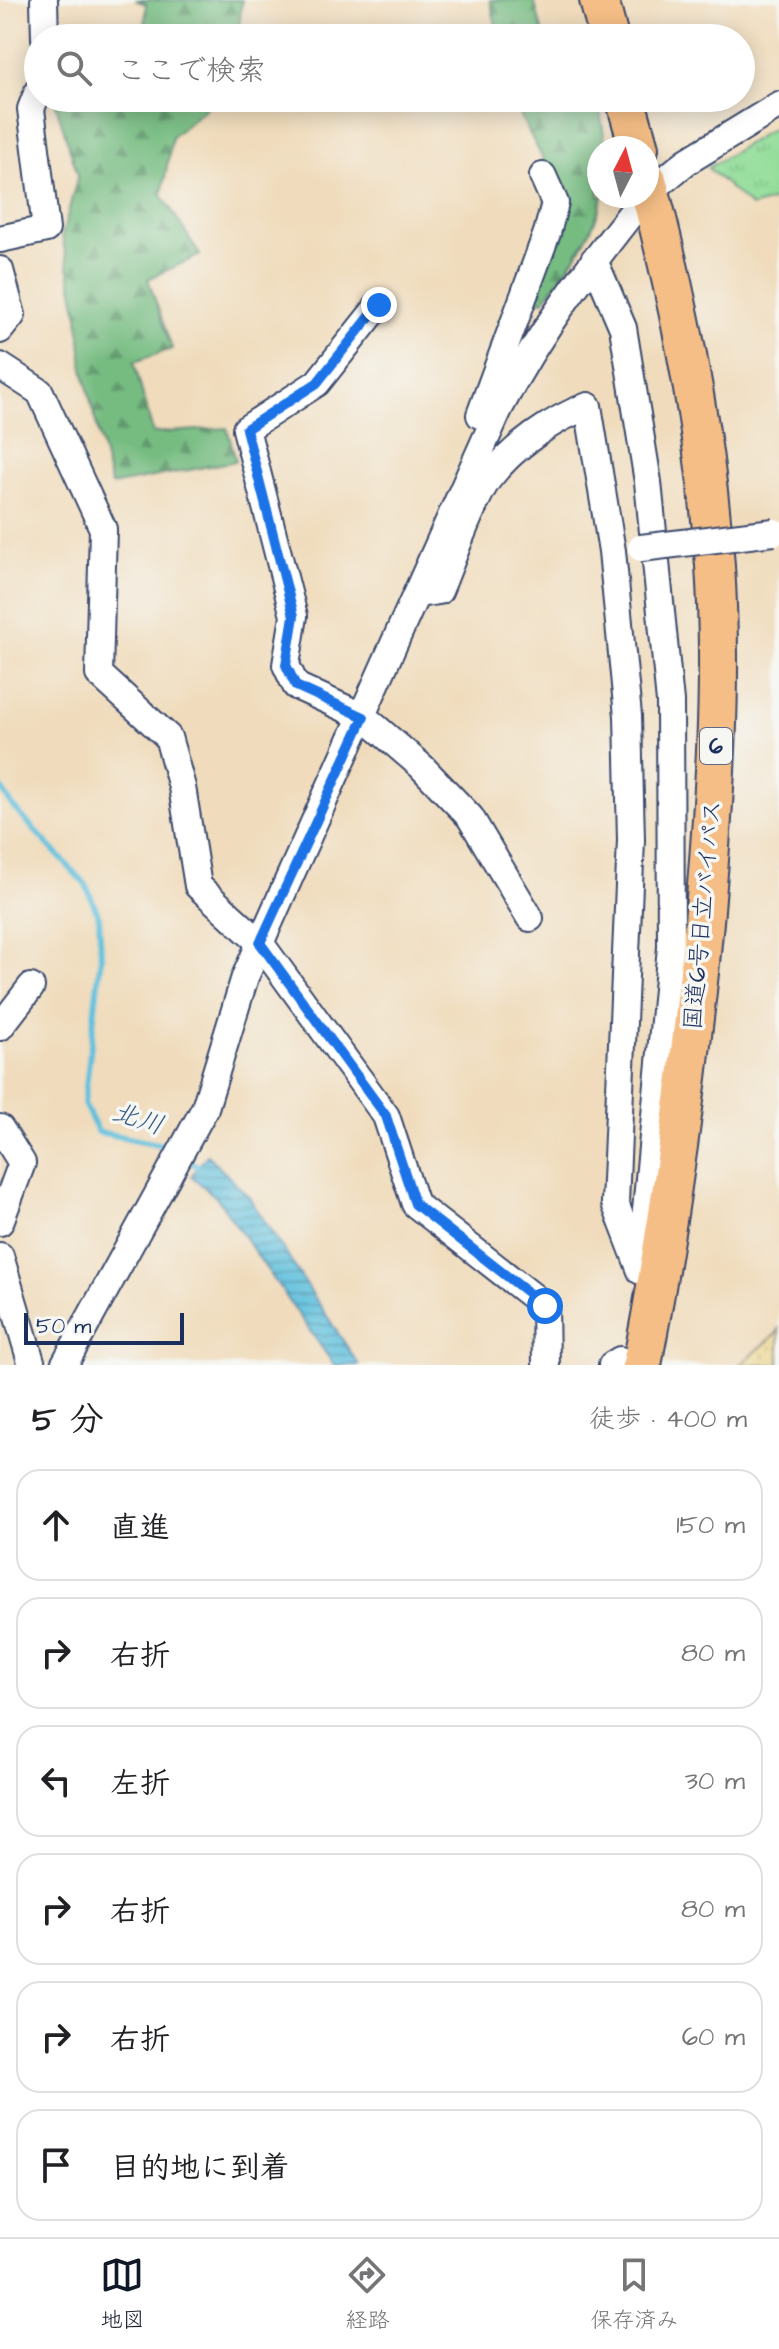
<!DOCTYPE html>
<html lang="ja">
<head>
<meta charset="utf-8">
<style>
  :root { --surface:#fff; --page:#f6f6f6; --text:#202124; --muted:#757577; --line:#e0e0e0; --accent:#111827 }
  body { margin:0; font-family:"Architects Daughter","Klee One",sans-serif; background:var(--page); color:var(--text) }
  .compass { position:absolute; left:587px; top:136px; width:72px; height:72px; border-radius:50%; background:var(--surface); box-shadow:0 4px 20px #0003; rotate:6deg }
  .scale { position:absolute; left:24px; bottom:20px; width:160px; box-sizing:border-box; padding-left:8px; border:4px solid #1b2f5e; border-top:0; font-size:22px; line-height:28px; white-space:nowrap; color:#1b2f5e; -webkit-text-stroke:6px #f6f6f2; paint-order:stroke }
  .stop { position:absolute; width:24px; height:24px; margin:-18px; border:6px solid #1a73e8; border-radius:50%; background:#fff }
  .stop.end { background:#1a73e8; border-color:#fff; box-shadow:0 2px 8px #0008 }
  .list { margin:0; padding:0; list-style:none }
  h2 { display:flex; justify-content:space-between; align-items:center; height:104px; margin:0; padding:0 32px; font-size:34px }
  h2 small { font-size:26px; font-weight:400; color:var(--muted) }
  .list li { display:grid; grid-template-columns:52px 1fr auto; gap:24px; align-items:center; box-sizing:border-box; height:112px; margin:0 16px 16px; padding:0 16px; border:2px solid var(--line); border-radius:24px }
  .list b { display:block; font-size:30px; white-space:nowrap }
  .list em { font-size:26px; font-style:normal; color:var(--muted) }
  .icon { flex:none; width:44px; height:44px; fill:none; stroke:currentColor; stroke-width:2; stroke-linecap:round; stroke-linejoin:round }
  .map { position:relative; flex:none; width:779px; height:1365px; overflow:hidden }
  .search { position:absolute; background:var(--surface); box-shadow:0 4px 20px #0003; left:24px; right:24px; top:24px; height:88px; display:flex; align-items:center; gap:20px; box-sizing:border-box; padding:0 28px; border-radius:44px; color:var(--muted); font-size:30px }
  .sheet { height:872px; background:var(--surface) }
  nav { display:flex; justify-content:space-around; align-items:center; box-sizing:border-box; height:112px; border-top:2px solid var(--line); background:var(--surface); font-size:22px; color:var(--muted) }
  nav a { display:grid; justify-items:center; gap:4px }
  nav .on { color:var(--accent) }
  .map>svg:first-child { display:block }
</style>
</head>
<body>
<div class="map">
<svg width="779" height="1365" viewBox="0 0 779 1365">
  <defs>
    <pattern id="forest-firs" width="22" height="20" patternUnits="userSpaceOnUse" patternTransform="scale(2)"><rect width="22" height="20" fill="#76bc81"/><path d="M5 1l3.5 6h-7zM16 11l3.5 6h-7z" fill="#60996d"/></pattern>
    <pattern id="sand-dots" width="8" height="8" patternUnits="userSpaceOnUse" patternTransform="scale(2)"><rect width="8" height="8" fill="#eeda9e"/><path d="M2 2h.1M6 6h.1" fill="none" stroke="#ccbb8a" stroke-width="1.8" stroke-linecap="round"/></pattern>
    <pattern id="park-tufts" width="24" height="20" patternUnits="userSpaceOnUse" patternTransform="scale(2)"><rect width="24" height="20" fill="#93dd99"/><path d="M3 7l-1-3M5 7V3M7 7l1-3M15 17l-1-3M17 17v-4M19 17l1-3" fill="none" stroke="#7ebe86"/></pattern>
    <pattern id="water-rules" width="6" height="5" patternUnits="userSpaceOnUse" patternTransform="scale(2)"><rect width="6" height="5" fill="#5fc0dd"/><path d="M0 2.5h6" fill="none" stroke="#4e9cb6"/></pattern>
  </defs>
  <rect width="100%" height="100%" fill="#f6f6f2"/>
  <filter id="ink" filterUnits="userSpaceOnUse"><feTurbulence type="fractalNoise" baseFrequency=".0125" numOctaves="2"/><feDisplacementMap in="SourceGraphic" scale="16" xChannelSelector="R" yChannelSelector="G"/><feConvolveMatrix kernelMatrix="1 2 1 2 8 2 1 2 1" color-interpolation-filters="sRGB"/></filter>
  <filter id="wash" filterUnits="userSpaceOnUse"><feTurbulence type="fractalNoise" baseFrequency=".006" numOctaves="4" result="noise"/><feDisplacementMap in="SourceGraphic" scale="32" xChannelSelector="R" yChannelSelector="G"/><feGaussianBlur stdDeviation="1.8" result="paint"/><feColorMatrix in="noise" values="0 0 0 0 0 0 0 0 0 0 0 0 0 0 0 0 0 1.4 0 .05"/><feComposite in="paint" operator="in"/></filter>
  <g filter="url(#wash)">
    <rect width="100%" height="100%" fill="#f0dcbc"/>
    <path fill="url(#forest-firs)" stroke="#487670" stroke-width="2" d="M135,0H242L238,38H145L146,4Z
      M490,0H534L544,38H499Z
      M65,98H210L205,109L172,137L162,195L200,255L148,279L172,349L134,362L153,433L227,428L236,461L111,485L83,369L78,315L62,236L78,175L56,105Z
      M516,98H598L606,148H599V196H603C594,236 567,269 543,301L528,296L551,174L521,117Z"/>
    <path fill="url(#sand-dots)" stroke="#84847e" stroke-width="2" d="M779,1329V1365H740L776,1334Z"/>
    <path fill="url(#park-tufts)" stroke="#57867c" stroke-width="2" d="M779,124V199L751,207L708,168Z"/>
    <path fill="url(#water-rules)" stroke="#3d789e" stroke-width="2" d="M207,1155L248,1196L359,1365H334L217,1198L191,1176Z"/>
    <g fill="none" stroke-linecap="round" stroke-linejoin="round">
      <path stroke="#5fc0dd" stroke-width="6" d="M0,786L13,807L86,885L99,917L101,956L84,1104L98,1132L158,1144L173,1152
        M183,1158L205,1170"/>
    </g>
  </g>
  <g filter="url(#ink)">
    <g fill="none" stroke-linecap="round" stroke-linejoin="round">
      <g stroke="#3b496c" stroke-width="30">
        <path id="minor" d="M44,0L45,38
          M647,194L686,162L779,105
          M0,239L46,229L31,109L38,91
          M594,260L623,328L648,482L670,702L671,947L641,1263
          M0,270L12,315L0,330
          M379,305L317,383L246,429L294,616L286,665L296,686L364,717L421,766L470,817L530,918
          M0,366L40,392L103,529L99,674L168,737L182,787L198,886L260,943L386,1116L415,1204L545,1306L546,1365
          M480,415L547,233L555,203L543,176
          M418,594L439,591C451,563 473,499 489,478C513,447 552,419 588,406L612,551L628,716L631,840L615,1203L641,1271
          M0,1027L31,987
          M0,1128L22,1163L0,1222
          M0,1256L32,1365
          M64,1365L205,1108L245,977L499,409C540,330 589,266 645,196
          M612,1365L620,1360"/>
      </g>
      <g stroke="#3b496c" stroke-width="42">
        <path id="highway" d="M599,0L609,38
          M625,98L639,148
          M642,1365C670,1218 690,1071 704,922C714,804 723,685 715,566C706,437 680,305 647,180"/>
      </g>
      <use href="#minor" stroke="#fff" stroke-width="26"/>
      <use href="#highway" stroke="#f5be86" stroke-width="38"/>
      <g stroke="#3b496c" stroke-width="30" stroke-linecap="butt">
        <path id="minor-bridge" d="M641,548L774,532"/>
      </g>
      <use href="#minor-bridge" stroke="#fff" stroke-width="26"/>
    </g>
  </g>
  <g fill="none" stroke-linecap="round" stroke-linejoin="round" filter="url(#ink)">
    <path stroke="#1a73e8" stroke-width="10" d="M379,305L317,383L246,429L294,616L286,665L296,686L364,717L260,943L386,1116L415,1204L545,1306"/>
  </g>
  <g text-anchor="middle" dominant-baseline="central" stroke-width="7" stroke-linejoin="round" paint-order="stroke">
    <rect fill="#f6f6f2" stroke="#5d6b8a" stroke-width="2" x="700" y="728" width="32" height="36" rx="6"/>
    <g font-size="22" font-weight="bold" fill="#1b2f5e">
      <text x="716" y="746">6</text>
    </g>
    <g font-size="24" fill="#1b2f5e" stroke="#f6f6f2">
      <text transform="translate(703 915) rotate(-85)">国道6号日立バイパス</text>
    </g>
    <g font-size="26" font-style="italic" fill="#2f5a84" stroke="#f6f6f2">
      <text transform="translate(138 1119) rotate(18)">北川</text>
    </g>
  </g>
</svg>
<svg class="compass" viewBox="-18 -18 36 36"><path d="M0-13l5 13h-10z" fill="#e53935"/><path d="M0 13l5-13h-10z" fill="#757577"/></svg>
<div class="scale">50 m</div>
<div class="stop" style="left:545px;top:1306px"></div>
<div class="stop end" style="left:379px;top:305px"></div>
<div class="search"><svg class="icon" aria-label="search" viewBox="0 0 24 24"><circle cx="10" cy="10" r="6"/><path d="M15 15l6 6"/></svg>ここで検索</div>
</div>
<section class="sheet">
<h2>5 分<small>徒歩 · 400 m</small></h2>
<ul class="list">
<li><svg class="icon" aria-label="ahead" viewBox="0 0 24 24"><path d="M12 20V5M6 11l6-6 6 6"/></svg><div><b>直進</b></div><em>150 m</em></li>
<li><svg class="icon" aria-label="right" viewBox="0 0 24 24"><path d="M7 20v-9h11M14 6l5 5-5 5"/></svg><div><b>右折</b></div><em>80 m</em></li>
<li><svg class="icon" aria-label="left" viewBox="0 0 24 24"><path d="M17 20v-9H6M10 6l-5 5 5 5"/></svg><div><b>左折</b></div><em>30 m</em></li>
<li><svg class="icon" aria-label="right" viewBox="0 0 24 24"><path d="M7 20v-9h11M14 6l5 5-5 5"/></svg><div><b>右折</b></div><em>80 m</em></li>
<li><svg class="icon" aria-label="right" viewBox="0 0 24 24"><path d="M7 20v-9h11M14 6l5 5-5 5"/></svg><div><b>右折</b></div><em>60 m</em></li>
<li><svg class="icon" aria-label="arrive" viewBox="0 0 24 24"><path d="M6 21V4h12l-3 4 3 4H6"/></svg><div><b>目的地に到着</b></div></li>
</ul>
</section>
<nav>
<a class="on"><svg class="icon" aria-label="map" viewBox="0 0 24 24"><path d="M3 6l6-2 6 2 6-2v14l-6 2-6-2-6 2zM9 4v14M15 6v14"/></svg>地図</a>
<a><svg class="icon" aria-label="directions" viewBox="0 0 24 24"><path d="M12 3l9 9-9 9-9-9zM9 14v-3h6M13 9l2 2-2 2"/></svg>経路</a>
<a><svg class="icon" aria-label="saved" viewBox="0 0 24 24"><path d="M7 4h10v16l-5-4-5 4z"/></svg>保存済み</a>
</nav>
</body>
</html>
